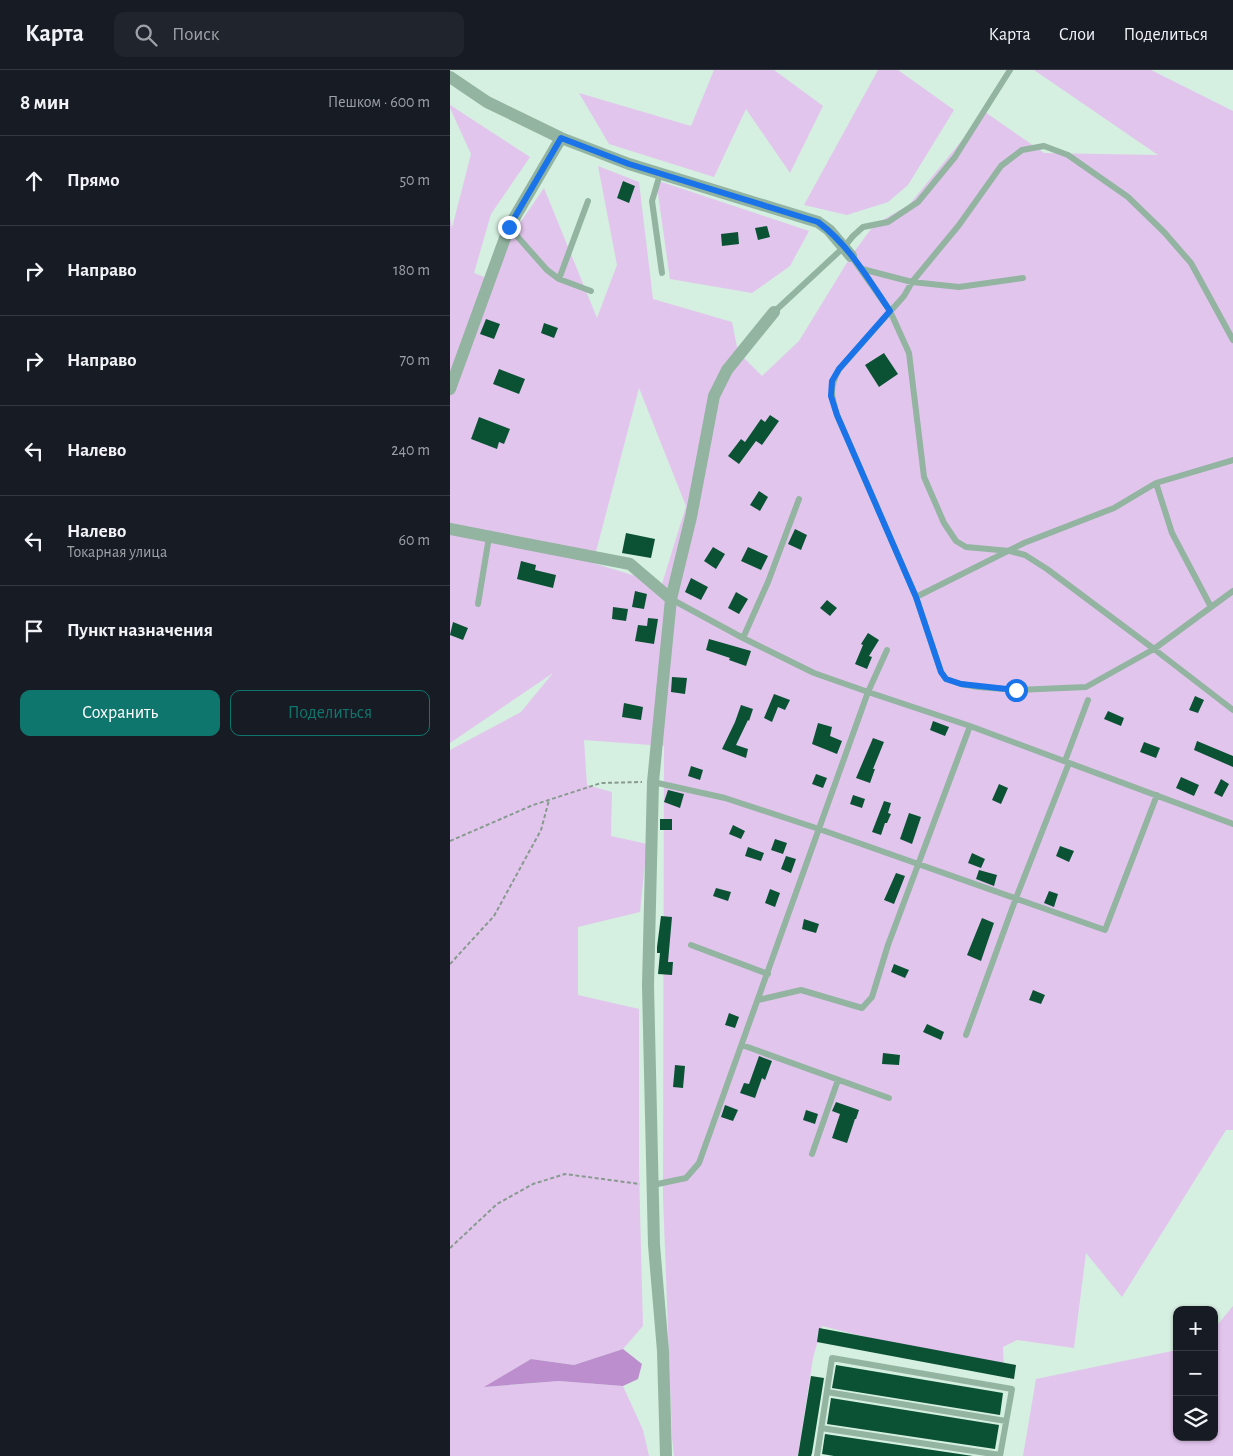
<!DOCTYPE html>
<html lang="ru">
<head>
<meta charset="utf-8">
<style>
  :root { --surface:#171b24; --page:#20242c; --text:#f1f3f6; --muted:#9ea1a6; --line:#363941; --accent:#0f766e }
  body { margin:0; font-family:"Alegreya Sans",sans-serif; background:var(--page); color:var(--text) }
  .controls { position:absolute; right:15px; bottom:15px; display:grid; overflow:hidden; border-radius:10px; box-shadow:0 1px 4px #0004 }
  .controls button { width:45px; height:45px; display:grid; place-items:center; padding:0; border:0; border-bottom:1px solid var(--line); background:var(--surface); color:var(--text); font:25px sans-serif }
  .stop { position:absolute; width:15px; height:15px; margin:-11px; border:4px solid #1a73e8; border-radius:50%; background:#fff }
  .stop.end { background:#1a73e8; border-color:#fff; box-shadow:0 1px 5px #0008 }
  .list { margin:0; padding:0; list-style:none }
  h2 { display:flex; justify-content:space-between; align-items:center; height:65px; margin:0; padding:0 20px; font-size:21px }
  h2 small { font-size:16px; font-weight:400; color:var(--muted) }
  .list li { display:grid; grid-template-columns:32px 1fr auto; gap:15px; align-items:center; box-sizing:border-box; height:90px; padding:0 20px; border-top:1px solid var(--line) }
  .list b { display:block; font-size:19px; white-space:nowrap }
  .list p { margin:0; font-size:16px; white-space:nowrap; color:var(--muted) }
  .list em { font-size:16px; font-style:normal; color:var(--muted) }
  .actions { display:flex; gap:10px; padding:15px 20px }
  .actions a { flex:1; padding:11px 0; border:1px solid var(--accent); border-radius:10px; text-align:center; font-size:18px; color:var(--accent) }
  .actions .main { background:var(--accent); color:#fff }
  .icon { flex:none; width:28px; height:28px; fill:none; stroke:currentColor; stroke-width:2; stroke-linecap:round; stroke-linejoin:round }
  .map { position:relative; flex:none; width:783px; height:1386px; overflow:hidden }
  header { display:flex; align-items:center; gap:30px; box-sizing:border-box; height:70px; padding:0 25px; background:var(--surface); border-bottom:1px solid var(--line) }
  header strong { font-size:24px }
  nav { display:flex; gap:28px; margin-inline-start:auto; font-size:18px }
  .search { width:350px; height:45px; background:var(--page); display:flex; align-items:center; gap:12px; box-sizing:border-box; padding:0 18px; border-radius:10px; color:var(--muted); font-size:19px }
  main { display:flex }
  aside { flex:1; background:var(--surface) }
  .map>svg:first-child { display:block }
</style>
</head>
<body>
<header>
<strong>Карта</strong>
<div class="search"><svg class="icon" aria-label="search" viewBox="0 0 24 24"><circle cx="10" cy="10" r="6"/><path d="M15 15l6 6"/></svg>Поиск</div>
<nav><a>Карта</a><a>Слои</a><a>Поделиться</a></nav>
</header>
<main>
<aside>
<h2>8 мин<small>Пешком · 600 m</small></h2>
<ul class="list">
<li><svg class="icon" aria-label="ahead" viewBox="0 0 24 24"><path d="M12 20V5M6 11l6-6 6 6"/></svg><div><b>Прямо</b></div><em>50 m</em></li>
<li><svg class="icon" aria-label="right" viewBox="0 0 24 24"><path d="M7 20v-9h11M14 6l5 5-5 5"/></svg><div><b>Направо</b></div><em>180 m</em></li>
<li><svg class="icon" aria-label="right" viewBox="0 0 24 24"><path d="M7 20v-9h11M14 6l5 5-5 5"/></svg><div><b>Направо</b></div><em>70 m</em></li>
<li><svg class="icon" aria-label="left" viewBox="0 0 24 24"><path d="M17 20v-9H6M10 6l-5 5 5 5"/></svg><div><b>Налево</b></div><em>240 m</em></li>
<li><svg class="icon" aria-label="left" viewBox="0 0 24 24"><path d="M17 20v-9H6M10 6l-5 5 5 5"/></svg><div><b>Налево</b><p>Токарная улица</p></div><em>60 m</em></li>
<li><svg class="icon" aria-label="arrive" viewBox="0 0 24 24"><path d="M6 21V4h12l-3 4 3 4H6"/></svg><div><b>Пункт назначения</b></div></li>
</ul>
<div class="actions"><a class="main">Сохранить</a><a>Поделиться</a></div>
</aside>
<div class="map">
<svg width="783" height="1386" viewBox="0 0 783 1386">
  <rect width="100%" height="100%" fill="#d5efe0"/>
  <path fill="#e2c5ed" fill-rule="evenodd" d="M264,0H324L373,36L340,103L296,39L264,107L159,74L129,23L241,56Z
    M428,0H448L504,40L458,115L438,132L397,145L354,135Z
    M584,0H701L783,41V1060H776L672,1227L636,1183L624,1278L567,1270L553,1277L554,1302L372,1256L363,1288L348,1386H224L222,1367L213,1126L214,676L134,670L137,715L162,722L161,766L197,774L190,842L128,857V925L189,939V1101L193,1256L173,1279L124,1295L81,1289L35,1317L109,1311L173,1316L193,1360L199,1386H0V680L71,642L103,603L0,673V148L2,158L21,84L0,38V35L80,87L41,144L24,203L42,210L63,163L94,118L147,248L167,195L148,96L189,112L203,229L282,252L288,282L312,306L349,271L401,186L424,155L459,135L535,42L594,83L708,85ZM189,318L236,436L212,514L143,493Z
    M206,110L359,161L340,196L302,223L220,209Z
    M783,1236V1386H573L586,1309L727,1280V1367H764V1259Z"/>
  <path fill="#bd8ece" d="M173,1279L192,1294L188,1309L173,1316L109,1311L34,1317L81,1289L124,1295Z"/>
  <path fill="#0b5234" d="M173,111L185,116L179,133L167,128Z
    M317,156L320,167L308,170L305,158Z
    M288,162L289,174L272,176L271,164Z
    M36,249L50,254L44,269L30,264Z
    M94,253L108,258L104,268L91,263Z
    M434,283L448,304L429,317L415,295Z
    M49,299L75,309L69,324L43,314Z
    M320,345L329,351L312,375L306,371L289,394L278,386L291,369L295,372L311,349L315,352Z
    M29,347L60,359L54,374L49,372L47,379L21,369Z
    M309,421L318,427L310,441L300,435Z
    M345,459L357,465L351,480L338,474Z
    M176,463L205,469L201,488L172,483Z
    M263,477L275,484L266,499L254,491Z
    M298,477L318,486L311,500L291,491Z
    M71,491L86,495L85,500L106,505L103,518L67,509Z
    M241,508L258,517L251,530L235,522Z
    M185,521L197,524L194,539L182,537Z
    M286,522L298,529L289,544L278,538Z
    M377,530L387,538L380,546L370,538Z
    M163,537L178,539L176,551L162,549Z
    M198,548L208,549L204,574L185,571L188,555L197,556Z
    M3,552L18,558L13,570L0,565Z
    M418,563L429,570L419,586L422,587L417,599L405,594L413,575L411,574Z
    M259,569L301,581L296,596L279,590L280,588L256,580Z
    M222,607L237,608L235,624L221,622Z
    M324,624L340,630L335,640L328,637L322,652L314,648Z
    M745,626L754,630L748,643L739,640Z
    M174,633L193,637L191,650L172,647Z
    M291,635L303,639L299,651L298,650L286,675L298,679L296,688L272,679L285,652Z
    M658,641L674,648L671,656L654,649Z
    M483,651L499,657L495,666L480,660Z
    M368,653L382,657L380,666L392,671L387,684L362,674Z
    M423,668L434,672L423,699H425L420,713L406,708Z
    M747,671L783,686V697L744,680Z
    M694,672L710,678L706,688L690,682Z
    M241,696L253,700L250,710L238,706Z
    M366,704L377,708L373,718L362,714Z
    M731,707L749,715L744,726L726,718Z
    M771,709L779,714L772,727L764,723Z
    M549,714L558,718L551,734L542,730Z
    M218,720L234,724L230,738L214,732Z
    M403,725L415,729L412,738L400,734Z
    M434,731L441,733L438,743L441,744L437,753H435L431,765L422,762Z
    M459,743L471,747L462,774L450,769Z
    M210,749H222V760H210Z
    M283,755L295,761L291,769L279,764Z
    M325,769L337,773L333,784L321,780Z
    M610,776L624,781L619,792L606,786Z
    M298,777L314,783L311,791L295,786Z
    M522,783L535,789L531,798L518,793Z
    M336,786L346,789L341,803L331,799Z
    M529,800L547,805L544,816L526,809Z
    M446,803L455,806L444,834L434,830Z
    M266,818L281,822L278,831L263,826Z
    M320,819L330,823L325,837L315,833Z
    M599,821L608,824L604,837L594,833Z
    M211,846L222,847L218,892H223L222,905L208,904L210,883H207V877Z
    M532,848L544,853L531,891L517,885Z
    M354,849L369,854L366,863L352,859Z
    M444,894L459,900L455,908L441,902Z
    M583,920L595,925L591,934L579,930Z
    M279,943L289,947L285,958L275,955Z
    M477,954L494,962L491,970L473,962Z
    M433,983L450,985L449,995L432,994Z
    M309,986L322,991L315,1010L312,1008L305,1028L290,1023L294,1013L299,1014Z
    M225,995L235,996L233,1018L223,1017Z
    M386,1032L409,1040L406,1049H405L397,1073L382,1068L390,1044L382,1041Z
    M275,1035L288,1040L283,1051L271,1047Z
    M356,1040L368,1044L365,1054L353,1050Z
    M369,1258L566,1295L564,1309L367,1272Z
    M386,1295L553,1323L550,1345L382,1318Z
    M361,1306L374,1308L362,1383L361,1386H348Z
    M381,1328L549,1355L545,1379L377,1354Z
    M375,1364L523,1386H384L372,1384Z"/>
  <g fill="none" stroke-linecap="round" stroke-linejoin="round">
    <path stroke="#879a8f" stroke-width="2" stroke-dasharray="4 2.5" stroke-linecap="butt" d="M0,771L83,735L151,713L192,712
      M0,894L44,846L91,760L99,730
      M0,1178L47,1134L83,1114L115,1104L190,1114"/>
    <path stroke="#92b4a0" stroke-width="6" d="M210,104L202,131L212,203
      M59,157L97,200L109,209L141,221
      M401,186L440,241L459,283L474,407L494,453L506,471L516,477L560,481L575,485L597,499L704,579L783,521
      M412,199L462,212L509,217L573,208
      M109,209L138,131
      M324,242L394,177L403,166L413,157L438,152L468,132L505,87L560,0
      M783,270L741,193L714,162L678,127L618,85L594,76L572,80L551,96L509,155L462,212L454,226L389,299C379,318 381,325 387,345L466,527L491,602L496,609L511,614L528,617L567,620L636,617L704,579L783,640
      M706,413L722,463L761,537
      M466,527L574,473L664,438L706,413L783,390
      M221,529L293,568L364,603L418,622L520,656L783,754
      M28,534L39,467
      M293,568L318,512L349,429
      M615,691L638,630
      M203,712L275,728L369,759L655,860L707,725
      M241,875L318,904
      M308,930L351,920L412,938L422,927L438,875L520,656
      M516,965L566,828L619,693
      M292,975L439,1028
      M362,1084L388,1010
      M203,1115L236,1108L249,1093L418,622L437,580
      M377,1322L556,1351
      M371,1358L550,1385
      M367,1386L382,1288L562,1319L550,1386"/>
    <path stroke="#92b4a0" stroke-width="12" d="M0,7L37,32L111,68L179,94L368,152L379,160L401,186
      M0,319L59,157L111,68
      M0,459L180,494L221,529
      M216,1386L213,1281L204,1175L198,915L203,712L221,529L241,447L264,326L277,300L324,242"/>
  </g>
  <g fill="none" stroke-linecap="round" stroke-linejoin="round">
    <path stroke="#1a73e8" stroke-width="6" d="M59,157L111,68L179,94L368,152C399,175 419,210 440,241L389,299L382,311L381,326L387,345L466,527L491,602L496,609L511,614L566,620"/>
  </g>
</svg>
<div class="controls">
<button>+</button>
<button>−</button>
<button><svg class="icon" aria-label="layers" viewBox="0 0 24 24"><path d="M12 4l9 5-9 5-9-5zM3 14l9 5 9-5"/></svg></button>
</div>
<div class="stop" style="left:566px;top:620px"></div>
<div class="stop end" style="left:59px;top:157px"></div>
</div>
</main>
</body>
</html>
